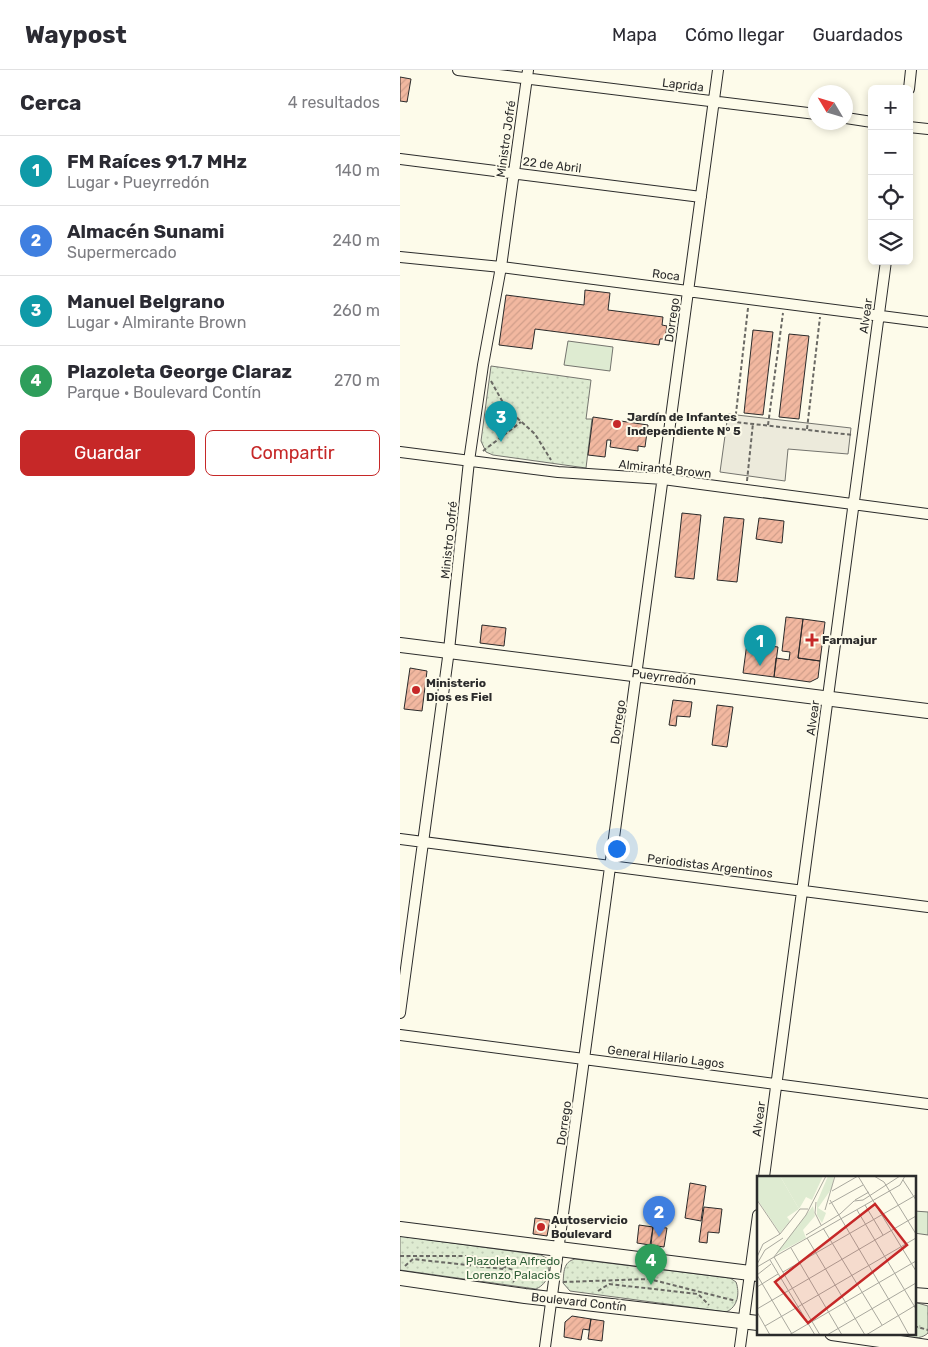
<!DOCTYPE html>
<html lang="es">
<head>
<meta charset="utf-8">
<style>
  :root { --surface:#fff; --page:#f2f2f3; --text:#2b2b33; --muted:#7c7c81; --line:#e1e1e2; --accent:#c62828 }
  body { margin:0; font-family:Rubik,sans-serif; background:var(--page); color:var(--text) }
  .controls { position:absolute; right:15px; top:15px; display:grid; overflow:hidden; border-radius:8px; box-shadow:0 2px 8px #0003 }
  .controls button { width:45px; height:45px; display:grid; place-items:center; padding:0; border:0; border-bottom:1px solid var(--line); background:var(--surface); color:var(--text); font:25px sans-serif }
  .compass { position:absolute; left:408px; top:15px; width:45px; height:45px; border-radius:50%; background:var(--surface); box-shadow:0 2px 8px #0003; rotate:308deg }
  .you { position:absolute; left:216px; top:778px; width:18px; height:18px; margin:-12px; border:4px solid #fff; border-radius:50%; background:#1a73e8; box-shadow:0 0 0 8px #1a73e833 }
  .badge { display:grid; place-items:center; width:32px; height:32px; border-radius:50%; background:var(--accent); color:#fff; font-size:16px; font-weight:700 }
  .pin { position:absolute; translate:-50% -41px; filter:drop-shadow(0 1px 2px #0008) }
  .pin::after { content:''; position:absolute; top:26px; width:18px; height:15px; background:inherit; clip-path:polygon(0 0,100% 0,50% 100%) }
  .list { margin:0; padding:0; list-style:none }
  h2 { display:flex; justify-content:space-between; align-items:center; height:65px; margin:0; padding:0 20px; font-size:21px }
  h2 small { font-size:16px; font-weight:400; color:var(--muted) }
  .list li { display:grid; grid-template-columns:32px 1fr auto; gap:15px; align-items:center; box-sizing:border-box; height:70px; padding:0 20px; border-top:1px solid var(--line) }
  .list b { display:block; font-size:19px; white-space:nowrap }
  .list p { margin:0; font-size:16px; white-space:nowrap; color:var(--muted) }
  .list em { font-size:16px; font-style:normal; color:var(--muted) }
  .actions { display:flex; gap:10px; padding:15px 20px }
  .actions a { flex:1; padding:11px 0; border:1px solid var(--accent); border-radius:8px; text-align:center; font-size:18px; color:var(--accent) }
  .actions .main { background:var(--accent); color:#fff }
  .icon { flex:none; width:28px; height:28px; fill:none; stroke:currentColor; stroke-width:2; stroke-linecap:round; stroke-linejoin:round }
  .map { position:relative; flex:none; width:528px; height:1277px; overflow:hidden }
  header { display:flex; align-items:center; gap:30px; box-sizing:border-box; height:70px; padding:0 25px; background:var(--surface); border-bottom:1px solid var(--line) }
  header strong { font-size:24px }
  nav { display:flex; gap:28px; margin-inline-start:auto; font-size:18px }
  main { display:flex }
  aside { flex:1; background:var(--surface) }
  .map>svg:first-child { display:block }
</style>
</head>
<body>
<header>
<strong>Waypost</strong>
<nav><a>Mapa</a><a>Cómo llegar</a><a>Guardados</a></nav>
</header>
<main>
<aside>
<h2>Cerca<small>4 resultados</small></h2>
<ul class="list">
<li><span class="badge" style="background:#0f9aa8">1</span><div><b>FM Raíces 91.7 MHz</b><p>Lugar · Pueyrredón</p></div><em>140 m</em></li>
<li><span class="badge" style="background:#3f7fe0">2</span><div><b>Almacén Sunami</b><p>Supermercado</p></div><em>240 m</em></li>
<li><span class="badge" style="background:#0f9aa8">3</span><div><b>Manuel Belgrano</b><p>Lugar · Almirante Brown</p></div><em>260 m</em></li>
<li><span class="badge" style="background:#2e9e5b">4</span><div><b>Plazoleta George Claraz</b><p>Parque · Boulevard Contín</p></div><em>270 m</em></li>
</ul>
<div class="actions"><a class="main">Guardar</a><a>Compartir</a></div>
</aside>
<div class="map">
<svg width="528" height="1277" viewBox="0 0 528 1277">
  <defs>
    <pattern id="grass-tufts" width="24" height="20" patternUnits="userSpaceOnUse" patternTransform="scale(1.25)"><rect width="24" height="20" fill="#deebd1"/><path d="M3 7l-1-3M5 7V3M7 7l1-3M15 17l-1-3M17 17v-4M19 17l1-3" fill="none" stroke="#bfcab4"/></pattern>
    <pattern id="park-dots" width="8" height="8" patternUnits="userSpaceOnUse" patternTransform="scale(1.25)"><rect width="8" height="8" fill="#deebd1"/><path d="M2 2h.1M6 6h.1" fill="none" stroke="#bfcab4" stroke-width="1.8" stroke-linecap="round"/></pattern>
    <pattern id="building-hatch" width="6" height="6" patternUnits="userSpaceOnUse" patternTransform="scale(1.25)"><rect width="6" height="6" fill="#f2b8a0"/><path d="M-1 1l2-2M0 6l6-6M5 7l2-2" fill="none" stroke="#d09e8a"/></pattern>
  </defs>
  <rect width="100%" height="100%" fill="#fdfbea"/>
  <path fill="url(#grass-tufts)" stroke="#74746e" d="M514,1232L528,1236V1263C518,1273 496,1265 483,1263H514Z"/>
  <path fill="url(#park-dots)" stroke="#74746e" d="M91,296L191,310L186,349H192L186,398L93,385L86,382L81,371Z
    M0,1166L141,1185L148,1189C150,1201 149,1213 136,1219L0,1200Z
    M175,1189L330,1208L336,1212C340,1223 338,1237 326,1242L170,1221L163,1213C164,1202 163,1192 175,1189Z"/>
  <path fill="#deebd1" stroke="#74746e" d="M168,271L213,277L210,301L164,295Z
    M514,1141L528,1142V1165L514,1163Z"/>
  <path fill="#eceadb" stroke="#74746e" d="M328,344L451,358L448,384L388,379L385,411L320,402Z"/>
  <path fill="url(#building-hatch)" stroke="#2b2b2b" d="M0,7L11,9L7,32L0,31Z
    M185,220L210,223L208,240L263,247L262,255L267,256L265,269H260L259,275L135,259L132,279L99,275L106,225L184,235Z
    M353,260L373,262L363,345L344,343Z
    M389,264L409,266L399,349L379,347Z
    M193,347L248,355L245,377L238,376V381L210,377L211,370H207L205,387L188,385Z
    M282,443L301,445L294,509L275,507Z
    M324,447L344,449L337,512L317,510Z
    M359,448L384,451L382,473L356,469Z
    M386,547L403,549L398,588L420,591L418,608L410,612L374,607L376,588L389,590L390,582L382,581Z
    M403,549L425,552L420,591L398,588Z
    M82,555L106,558L104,576L80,573Z
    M347,573L378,577L374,607L343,603Z
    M10,598L27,601L22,641L4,639Z
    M273,630L292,632L290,647L277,646L276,656L269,655Z
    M317,635L333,637L327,677L312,675Z
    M290,1113L306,1116L301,1151L285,1148Z
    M304,1137L322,1139L319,1163L308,1162L307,1173L299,1172Z
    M135,1148L150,1150L147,1166L133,1164Z
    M239,1155L253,1157L250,1175L237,1173Z
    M253,1157L267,1158L264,1177L251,1175Z
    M172,1246L191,1249L189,1260L183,1259L181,1270L164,1267L165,1252Z
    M191,1249L204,1251L202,1271L188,1269Z"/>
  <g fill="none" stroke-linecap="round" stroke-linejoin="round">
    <g stroke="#2b2b2b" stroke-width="12">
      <path id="minor" d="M58,0L416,44
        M509,19L511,0
        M446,48L472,52
        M509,57L528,59
        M0,89L301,127
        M0,187L101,197L528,252
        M0,382L158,402L263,409L528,444
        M0,769L528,837
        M0,943L49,580L69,391L83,295L101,197L128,0
        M0,965L528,1034
        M364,1107L486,191
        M145,1277L318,0
        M340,1277L358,1145"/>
    </g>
    <g stroke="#2b2b2b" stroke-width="16">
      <path id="secondary" d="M0,575L528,641
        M0,1159L358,1204
        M0,1208L125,1226L358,1253
        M514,1225L528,1226
        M432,1263L528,1277"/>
    </g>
    <path stroke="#6a6964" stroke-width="2" stroke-dasharray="4 2.5" stroke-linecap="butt" d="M348,238L335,352L453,365
      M91,311L106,338L135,364L151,390
      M368,355L383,243
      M407,359L420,247
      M83,381L121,352
      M347,411L353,353
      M0,1186H71L144,1210
      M5,1196L13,1189L103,1199L114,1212
      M163,1212L249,1209L336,1231
      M198,1221L209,1214L298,1224L309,1235
      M514,1256L528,1260"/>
    <use href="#minor" stroke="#fdfbea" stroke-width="10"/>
    <use href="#secondary" stroke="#fdfbea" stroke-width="14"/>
  </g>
  <g fill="#c62828" stroke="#fdfbea" stroke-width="2">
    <circle cx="217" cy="354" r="5"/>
    <path d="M409.5 562.5h5v5h5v5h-5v5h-5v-5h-5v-5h5z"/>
    <circle cx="16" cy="620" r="5"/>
    <circle cx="141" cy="1157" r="5"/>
  </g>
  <g text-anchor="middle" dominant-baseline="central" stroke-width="4" stroke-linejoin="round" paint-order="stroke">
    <g font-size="12" fill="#2b2b2b" stroke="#fdfbea">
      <text transform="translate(283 15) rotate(7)">Laprida</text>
      <text transform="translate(106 69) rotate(-82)">Ministro Jofré</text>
      <text transform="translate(152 95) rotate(7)">22 de Abril</text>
      <text transform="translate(266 205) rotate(7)">Roca</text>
      <text transform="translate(466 246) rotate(-82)">Alvear</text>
      <text transform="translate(272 250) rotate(-82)">Dorrego</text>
      <text transform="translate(265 399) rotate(6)">Almirante Brown</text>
      <text transform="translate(49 470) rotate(-84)">Ministro Jofré</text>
      <text transform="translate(264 607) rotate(7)">Pueyrredón</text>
      <text transform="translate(413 648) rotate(-82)">Alvear</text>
      <text transform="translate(218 652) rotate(-82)">Dorrego</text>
      <text transform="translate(310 796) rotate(7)">Periodistas Argentinos</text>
      <text transform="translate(266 987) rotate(7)">General Hilario Lagos</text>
      <text transform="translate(359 1049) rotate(-82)">Alvear</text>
      <text transform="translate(164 1053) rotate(-82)">Dorrego</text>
      <text transform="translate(179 1232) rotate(6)">Boulevard Contín</text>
    </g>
    <g font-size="12" font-weight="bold" fill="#2b2b2b" stroke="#fdfbea" text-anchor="start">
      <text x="227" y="347">Jardín de Infantes<tspan x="227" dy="14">Independiente N° 5</tspan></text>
      <text x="422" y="570">Farmajur</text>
      <text x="26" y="613">Ministerio<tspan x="26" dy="14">Dios es Fiel</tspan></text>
      <text x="151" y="1150">Autoservicio<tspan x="151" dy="14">Boulevard</tspan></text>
    </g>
    <g font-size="12" fill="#34623c" stroke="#fdfbea">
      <text x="113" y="1191">Plazoleta Alfredo<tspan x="113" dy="14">Lorenzo Palacios</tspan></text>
    </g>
  </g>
  <g transform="translate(357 1106)">
    <rect width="159" height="159" fill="#fdfbea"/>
    <path d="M71,0H77L75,12L61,32L69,37L65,47L60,39V26ZM56,30L58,40L46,54L49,62L19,78Z" fill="#deebd1"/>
    <path d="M23,0H66L55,24L49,21L42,33Z" fill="#deebd1"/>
    <path d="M0,0H23L42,33L30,41L33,45L23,57L0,23Z" fill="#deebd1"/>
    <path fill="none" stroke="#a9a89e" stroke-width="1" d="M117,0L127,6L159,58M146,4L159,24M75,15L101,0L159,95M0,24L23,58M73,24L141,139M98,24L112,16M59,26L58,37L64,49M72,28L106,9M108,29L126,59M68,34L78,0M100,34L159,133M66,52L125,149M49,59L83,38L97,25L106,24L143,0M50,62L108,159M34,72L85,159M0,81L6,68L23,58L43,33H51M13,84L58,159M0,88L8,74L26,62M0,91L17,81L49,39L69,0M26,96L159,19M0,99L35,158M0,99L14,88M0,111L21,98M0,133L159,40M0,136L13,159M141,139L152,159M8,150L159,62M32,159L159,85M63,159L17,81L143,9L148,0M70,159L159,107M109,159L159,129"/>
    <path fill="#c62828" fill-opacity="0.15" stroke="#c62828" stroke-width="2.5" d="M118,28L150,69L51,147L18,106Z"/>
    <rect width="159" height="159" fill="none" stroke="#2b2b2b" stroke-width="2.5"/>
  </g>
</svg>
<div class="controls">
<button>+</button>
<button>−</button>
<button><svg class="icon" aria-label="locate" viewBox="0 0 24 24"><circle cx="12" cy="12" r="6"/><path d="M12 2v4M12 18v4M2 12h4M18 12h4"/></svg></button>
<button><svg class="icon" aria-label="layers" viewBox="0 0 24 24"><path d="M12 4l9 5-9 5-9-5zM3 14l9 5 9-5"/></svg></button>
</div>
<svg class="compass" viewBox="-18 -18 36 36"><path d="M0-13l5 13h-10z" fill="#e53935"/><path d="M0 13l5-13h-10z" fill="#7c7c81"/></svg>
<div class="you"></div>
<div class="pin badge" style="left:360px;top:596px;background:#0f9aa8">1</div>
<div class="pin badge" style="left:259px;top:1167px;background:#3f7fe0">2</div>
<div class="pin badge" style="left:101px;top:372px;background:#0f9aa8">3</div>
<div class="pin badge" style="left:251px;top:1215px;background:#2e9e5b">4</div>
</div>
</main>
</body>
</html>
